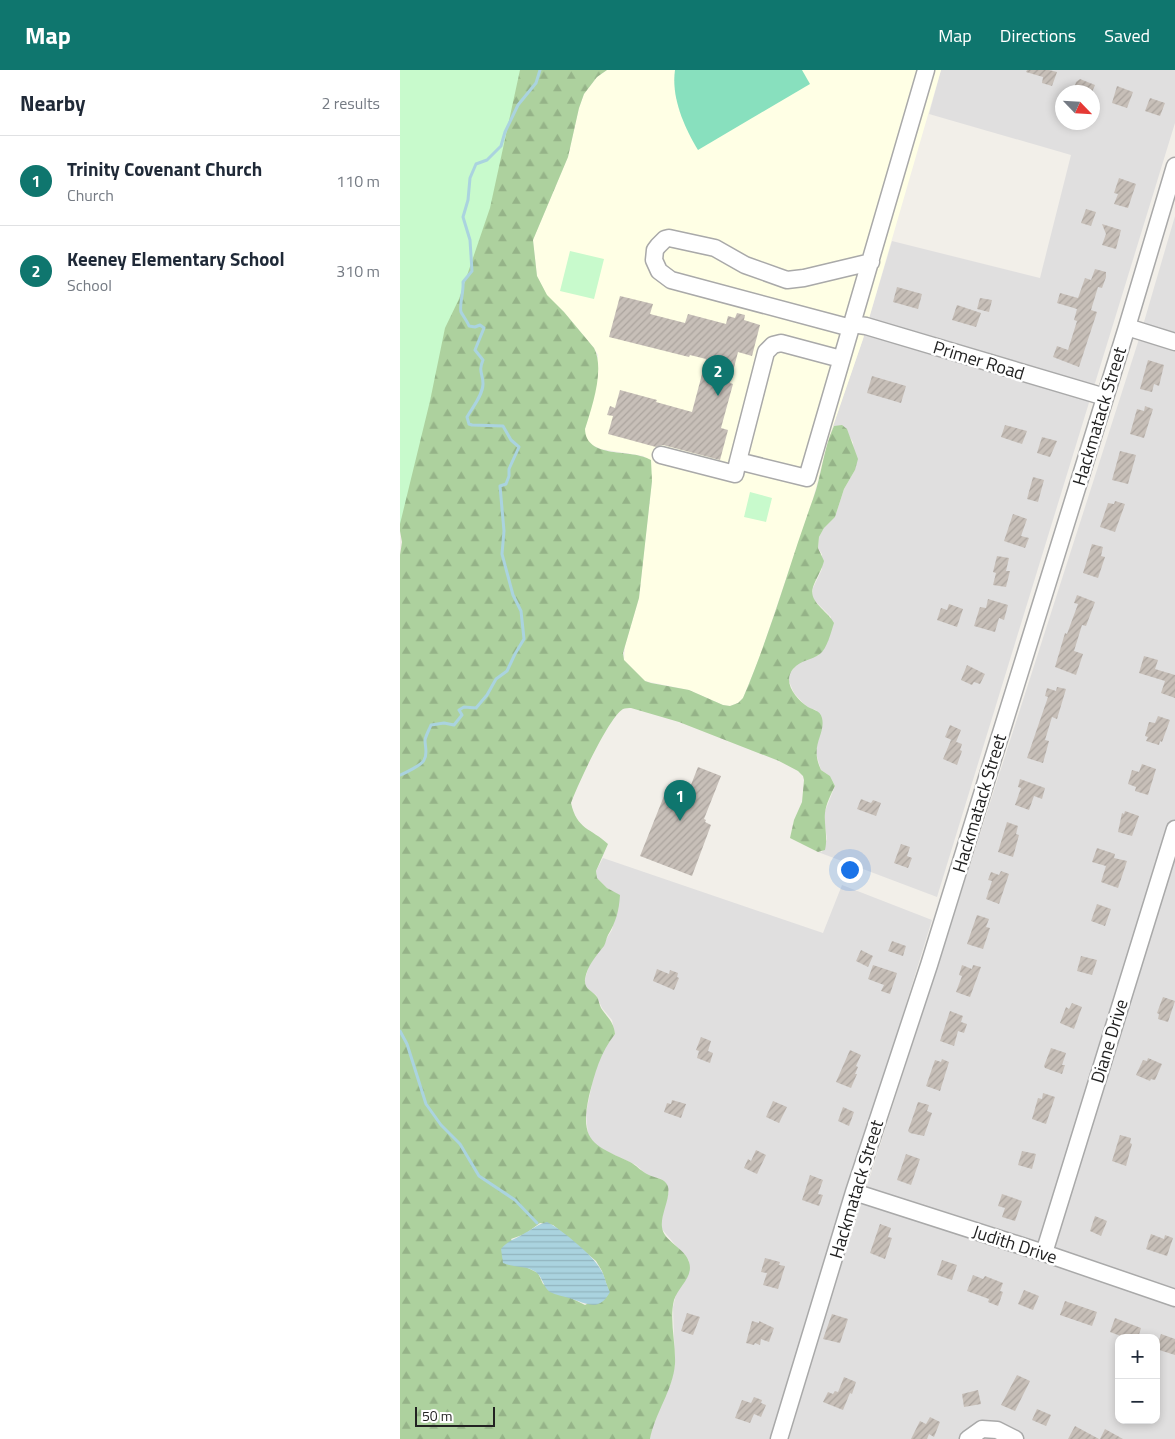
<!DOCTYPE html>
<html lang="en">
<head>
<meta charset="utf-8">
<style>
  :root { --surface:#fff; --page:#f2f2f3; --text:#1f2937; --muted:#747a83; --line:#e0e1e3; --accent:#0f766e }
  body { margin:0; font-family:"Titillium Web",sans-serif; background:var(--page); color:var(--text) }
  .controls { position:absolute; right:15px; bottom:15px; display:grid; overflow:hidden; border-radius:10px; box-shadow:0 2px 8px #0003 }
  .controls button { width:45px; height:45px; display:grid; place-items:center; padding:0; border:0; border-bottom:1px solid var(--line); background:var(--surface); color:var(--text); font:25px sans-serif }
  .compass { position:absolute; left:655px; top:15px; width:45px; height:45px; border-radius:50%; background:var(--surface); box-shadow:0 2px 8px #0003; rotate:115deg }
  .scale { position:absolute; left:15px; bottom:12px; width:80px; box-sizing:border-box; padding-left:5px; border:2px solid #222; border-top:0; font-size:14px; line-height:18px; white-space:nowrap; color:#222; -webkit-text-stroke:4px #fff; paint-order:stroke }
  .you { position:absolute; left:449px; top:799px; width:18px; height:18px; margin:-12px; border:4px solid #fff; border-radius:50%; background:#1a73e8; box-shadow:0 0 0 8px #1a73e833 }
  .badge { display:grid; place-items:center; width:32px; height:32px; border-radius:50%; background:var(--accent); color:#fff; font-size:16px; font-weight:700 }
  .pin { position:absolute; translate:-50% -41px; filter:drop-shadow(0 1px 2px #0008) }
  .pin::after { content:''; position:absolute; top:26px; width:18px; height:15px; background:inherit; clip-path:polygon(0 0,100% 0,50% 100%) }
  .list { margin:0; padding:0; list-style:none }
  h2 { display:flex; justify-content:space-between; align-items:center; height:65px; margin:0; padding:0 20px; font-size:21px }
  h2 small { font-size:16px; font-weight:400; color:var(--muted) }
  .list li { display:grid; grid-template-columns:32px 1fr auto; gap:15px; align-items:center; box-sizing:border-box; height:90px; padding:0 20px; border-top:1px solid var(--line) }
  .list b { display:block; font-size:19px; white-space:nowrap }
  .list p { margin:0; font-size:16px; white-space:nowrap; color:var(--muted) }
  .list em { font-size:16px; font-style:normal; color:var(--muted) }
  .map { position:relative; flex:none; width:775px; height:1369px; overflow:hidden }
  header { display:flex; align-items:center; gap:30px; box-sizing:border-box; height:70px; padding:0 25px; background:var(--accent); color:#fff }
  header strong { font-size:24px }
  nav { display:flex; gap:28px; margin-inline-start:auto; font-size:18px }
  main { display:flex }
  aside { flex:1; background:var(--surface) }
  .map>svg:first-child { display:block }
</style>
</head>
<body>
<header>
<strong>Map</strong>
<nav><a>Map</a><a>Directions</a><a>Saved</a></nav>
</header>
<main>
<aside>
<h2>Nearby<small>2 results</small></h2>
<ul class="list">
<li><span class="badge">1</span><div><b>Trinity Covenant Church</b><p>Church</p></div><em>110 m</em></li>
<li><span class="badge">2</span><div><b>Keeney Elementary School</b><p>School</p></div><em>310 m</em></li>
</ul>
</aside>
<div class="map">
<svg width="775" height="1369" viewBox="0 0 775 1369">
  <defs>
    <pattern id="forest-firs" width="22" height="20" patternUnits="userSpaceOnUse" patternTransform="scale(1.25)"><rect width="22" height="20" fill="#add19e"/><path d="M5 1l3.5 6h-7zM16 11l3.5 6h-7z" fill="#95b388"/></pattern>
    <pattern id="water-rules" width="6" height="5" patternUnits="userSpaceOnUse" patternTransform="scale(1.25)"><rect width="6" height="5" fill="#aad3df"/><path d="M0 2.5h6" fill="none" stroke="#92b5bf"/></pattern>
    <pattern id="building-hatch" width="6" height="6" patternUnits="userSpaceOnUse" patternTransform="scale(1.25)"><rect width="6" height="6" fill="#c7bfb8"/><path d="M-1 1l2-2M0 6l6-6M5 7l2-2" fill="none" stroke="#aba49e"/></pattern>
  </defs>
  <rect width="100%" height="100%" fill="#f2efe9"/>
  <path fill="#e0dfdf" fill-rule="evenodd" d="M541,0H775V53L537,827L418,782H422L427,769L425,755V741L435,716L430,706L421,700L415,680L422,653L416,640L409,638L403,633L394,623L388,609L390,603L399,592L419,585L431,547L415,531L412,525L413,518L422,499V484L418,478L419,467L424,458L435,447L444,419L455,400L453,372L447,363L434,356L430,364L463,269L492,171L640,208L671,85L529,44ZM662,22H692V52H662Z
    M775,146V1369H389L421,1259L739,269ZM719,1268H756V1350H719Z
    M203,788L423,863L442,815L532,850L372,1369H250L252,1357L271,1312L275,1295L273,1237L276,1224L288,1205L289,1191L261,1158L263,1142L269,1121L261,1109L247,1105L236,1095L197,1077L188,1065L186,1043L195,1000L206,975L215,964L212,950L202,938L196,925L190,922L185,916V909L189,896L212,860L219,825L207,818L197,808L196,801Z"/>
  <path fill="#ffffe5" d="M207,0H541L463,269L427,374L413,429L360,586L343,628L338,633L330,636L323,635L289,620L245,611L224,590L225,576L239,528L252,411L244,386L201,379L188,373L185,366V359L191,338L198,285L194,278L164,242L147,226L137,206L133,170L168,87L179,38L184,24L197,7Z"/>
  <path fill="url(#forest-firs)" fill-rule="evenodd" d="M0,0H207L197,7L184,24L179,38L168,87L133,170L137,206L147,225L164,242L194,278C205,299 192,337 185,359C186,390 232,378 251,390L252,411L239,528L223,583L224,590L245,611L251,613L289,620L323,635L330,636L338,633L343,628C371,563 389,495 413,429C422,405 423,379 434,356L442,355L447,359L458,389L455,400L444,419L435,447L424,458L419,467L418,478L424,491C422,500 416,508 413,517C408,532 428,541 434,553C431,562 427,579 420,584C410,591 402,589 393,599C382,612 396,629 408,637C413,640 420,640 422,648C426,665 409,675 421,700L430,706L435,716C431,724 426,734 425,743C424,756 428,767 425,780L418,782L390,768L394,750L402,732L404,710L403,706L398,701L379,691L279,652L231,638C229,638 225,638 223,639C209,647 177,716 171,733C177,760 191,758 208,774L196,801L197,808L207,818L220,825C219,841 216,852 208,865C206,869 206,872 204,876C196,886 187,896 185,909C184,920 192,920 197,927C199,930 199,934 201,938C207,947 214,952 215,964C200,983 195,1003 189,1026C179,1072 194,1075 230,1092C237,1096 242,1102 249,1105C255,1108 262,1108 266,1113C274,1122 260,1144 262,1157C263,1171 285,1178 289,1192C294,1207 278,1217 274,1230C269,1250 276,1273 275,1294C273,1320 255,1343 250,1369H0V485L2,472L0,461ZM140,1153L153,1155L196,1191L202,1201L209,1222L185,1235L143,1214L138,1203L128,1198L111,1169L125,1164Z"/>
  <path fill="#c8facc" d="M0,0H120L90,138L59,229L45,258L30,331L0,454Z
    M170,181L204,189L194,229L160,221Z
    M350,422L372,428L366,452L344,447Z"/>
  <path fill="#88e0be" d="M275,0H402L410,14L298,80C284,57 271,27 275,0Z"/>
  <path fill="url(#water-rules)" d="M147,1152C161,1159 194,1186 201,1200C205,1206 206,1215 210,1222C199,1243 186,1233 169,1228C163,1226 156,1225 150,1222C143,1217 143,1208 137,1203C128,1195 114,1198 103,1193L101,1179C108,1170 116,1169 125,1163C133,1159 138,1154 147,1152Z"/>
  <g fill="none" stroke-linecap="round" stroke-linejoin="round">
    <path stroke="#aad3df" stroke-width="3" d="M0,705C5,703 22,695 24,690C28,684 25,677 25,670C26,665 29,660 31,655L44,653L54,655L62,645L59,640L64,637L76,638L87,625L96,609L107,601L115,584L124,569L121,541L113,525L102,484L104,461L100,416L106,414L109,406V399L119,377L111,370L103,356L72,355L69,354L67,347C72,338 83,325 83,314C83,303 78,302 83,290L75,280L84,258L80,255L75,257L69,256C67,251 63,246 61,242C59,236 64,221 63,212L72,201L70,170L63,147L68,130L70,108L76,94L87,90L101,76L105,62L118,35L136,13L140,0
      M0,961L7,974L26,1034L41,1055L60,1074L79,1106L115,1130L137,1153"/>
  </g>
  <path fill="url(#building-hatch)" d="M627,0H649L657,2L652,16L642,13L643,7L626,2Z
    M680,9L695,15L692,22H676V20L674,19L676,12Z
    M717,16L733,22L727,38L712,33Z
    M750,28L765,33L760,46L745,41Z
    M719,108L736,114L728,138L714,134L718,124L714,123Z
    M686,139L696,142L691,156L681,153Z
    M702,154L721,160L716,179L702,175L706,164Z
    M695,199L706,202V207L702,218L698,217L691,240L697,242L679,297L653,287L657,276L668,280L677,251L674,250L677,239L657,233L660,223L678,228L685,208L691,210Z
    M497,217L522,224L518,239L493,232Z
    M220,226L253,234L250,244L285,253L288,244L326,254L328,246L335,248L337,243L345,245L344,250L360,255L352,286L338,282L330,313L333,314L321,358L328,360L320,390L263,375L256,377L208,364L213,346L207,345L210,336L215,338L220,320L257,330L256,332L292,342L306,289L290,285L289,287L209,267Z
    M580,228L592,230L589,242L577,239Z
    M557,235L581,243L576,257L552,250Z
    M748,290L764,295L759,316L754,314L752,322L740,319Z
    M472,306L506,316L501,333L467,323Z
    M745,336L753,339L744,368L730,364L737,339L744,341Z
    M605,355L627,361L622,374L601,367Z
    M642,367L657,371L650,387L637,383Z
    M720,381L736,385L728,414L712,410Z
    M633,407L644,410L638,432L627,429Z
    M715,431L725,434L715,462L700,457L708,433L714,434Z
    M613,444L627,449L621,466L629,468L625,478L604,471Z
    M692,474L703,477L701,486L705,487L698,508L683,503Z
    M597,486L609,488L606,501H610L606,517L593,515L596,503L593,502Z
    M677,525L695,532L686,556L682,555L674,581L683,584L676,605L655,597L665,563L667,564L678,534L674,533Z
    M588,529L608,535L604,550L599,548L595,562L574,556L580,537L586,538Z
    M549,534L563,539L557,557L537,550L541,538L547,540Z
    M744,586L758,590L755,599L775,605V628L761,623L765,611L739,603Z
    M567,595L585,604L580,614L574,612L572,615L561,610Z
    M657,617L666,619L657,649L652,647L645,670L649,671L643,693L627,688L648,627L645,626L647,618L656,621Z
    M758,646L770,650L762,672L760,671L759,675L746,671L748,667L745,666L749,652L755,653Z
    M550,655L561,660L556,672L545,667Z
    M551,670L562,674L560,680L562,681L557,695L543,689Z
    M742,694L756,699L748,725L735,721L736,717L728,714L732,700L739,702Z
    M298,697L321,706L304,749L306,750L305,752L311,755L292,806L240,786L264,726L269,728L271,723L281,727L283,723L287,725Z
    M620,709L645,718L642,729L634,726L629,740L615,735L621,718L618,717Z
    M461,729L471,733L473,730L481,733L476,746L457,739Z
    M725,741L739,746L732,766L718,762L722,743L724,744Z
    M607,752L618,756L616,764L619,765L613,787L598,782Z
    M501,774L510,777L507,786L512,788L508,798L494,793Z
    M697,778L715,784L714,788L727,791L718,818L701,812L706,796L692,792Z
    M601,801L609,804L599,834L586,829L592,811L588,810L591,802L599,805Z
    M697,834L711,839L705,856L691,851Z
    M577,845L589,849L586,857L590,858L583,879L567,874Z
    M492,871L506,876L503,886L488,881Z
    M461,880L473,886L468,897L456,891Z
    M681,886L697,890L692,905L677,901Z
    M473,895L497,903L490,924L481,921L484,915L468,909Z
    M562,895L572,899L573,895L581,897L570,927L556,922L562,906L559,905Z
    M257,899L269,904L270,900L278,903L277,907L279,908L274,920L253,911Z
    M763,927L775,931L768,952L758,949L759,944L757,943Z
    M672,933L682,937L674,959L660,953L666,937L669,939Z
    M550,941L563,946L561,952L567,954L564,963L558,961L554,976L540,971Z
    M301,967L311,971L308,981L313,983L310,993L297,988L299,981L296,980Z
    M651,978L666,983L662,995H665L662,1004L645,998L644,996Z
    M450,980L461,985L456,996L458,997L455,1004H457L451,1018L436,1012Z
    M748,988L762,994L755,1010L751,1009L750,1011L736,1005L743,990L747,991Z
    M542,989L549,992L540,1021L526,1016L535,990L541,992Z
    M643,1023L655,1027L646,1054L632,1049L638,1028L642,1029Z
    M272,1030L286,1034L281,1048L264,1042L267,1033L271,1034Z
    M373,1031L387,1037L379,1053L366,1047Z
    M518,1032L529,1035L527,1041L532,1043L524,1066L510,1063L508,1061Z
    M443,1037L454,1042L449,1056L438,1051Z
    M720,1065L731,1068L730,1073L732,1074L726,1096L712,1091Z
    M356,1080L366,1085L357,1104L344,1098L348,1089L351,1091Z
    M622,1081L636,1084L632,1099L618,1095Z
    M506,1084L520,1089L511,1115L497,1110Z
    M410,1105L423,1110L418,1124L423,1125L419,1136L402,1130Z
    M602,1124L622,1131L615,1151L602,1147L605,1138L598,1136Z
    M695,1146L707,1151L701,1166L690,1161Z
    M480,1154L491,1158L488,1167L492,1168L485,1189L470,1183Z
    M751,1164L764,1169L765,1165L773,1168L767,1186L746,1179Z
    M365,1188L380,1192L379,1195L385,1196L378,1219L363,1215L367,1203L361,1202Z
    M542,1190L557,1195L552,1210L537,1205Z
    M573,1205L583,1209L585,1206L603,1213L600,1221L603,1222L598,1236L588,1232L589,1229L567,1221Z
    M624,1220L639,1226L633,1240L618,1234Z
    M665,1231L697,1242L692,1256L660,1245Z
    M287,1243L300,1247L293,1265L281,1261Z
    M432,1244L448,1249L440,1273L423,1269Z
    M715,1248L741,1258L738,1268H726L710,1262Z
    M352,1251L359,1253V1251L374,1258L369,1272L361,1269L360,1275L355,1273L354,1275L346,1273Z
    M761,1264L775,1269V1285L756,1279Z
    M617,1305L630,1311L615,1341L601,1335Z
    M444,1307L456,1312L452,1324L450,1323L443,1340L423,1332L428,1322L433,1324L435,1321L438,1322Z
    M578,1320L581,1334L564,1337L562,1324Z
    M354,1327L362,1330L361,1333L366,1335L361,1347L354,1344L350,1353L335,1348L342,1330L351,1333Z
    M637,1339L651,1345L646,1356L632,1350Z
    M530,1347L540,1352L534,1367L529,1364L527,1369H511L520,1351L526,1354Z
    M675,1356L699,1369H668Z
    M705,1359L723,1369H700Z"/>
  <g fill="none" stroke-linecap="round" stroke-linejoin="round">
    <g stroke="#a9a9a9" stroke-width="19">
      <path id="minor" d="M452,254L466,256L705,327
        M727,257L775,272
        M451,258L271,210L259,201L254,190L255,180L258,176L265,169L269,168L315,178L345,195L387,210L404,208L471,192
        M441,289L381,273L373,275L366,282L338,391L407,408L526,0
        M261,385L335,404L338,391
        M454,1122L644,1183L775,1228
        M644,1183L775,759
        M379,1369L454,1122L529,895L727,257L775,96
        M568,1369L582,1359L597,1360L615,1369"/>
    </g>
    <use href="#minor" stroke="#fff" stroke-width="16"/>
  </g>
  <g text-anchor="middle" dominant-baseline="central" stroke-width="5" stroke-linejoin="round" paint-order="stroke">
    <g font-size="18" fill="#222" stroke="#fff">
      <text transform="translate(579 290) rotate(17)">Primer Road</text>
      <text transform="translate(699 346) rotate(-73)">Hackmatack Street</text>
      <text transform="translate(579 733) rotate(-73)">Hackmatack Street</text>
      <text transform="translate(709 971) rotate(-73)">Diane Drive</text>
      <text transform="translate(456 1119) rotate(-73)">Hackmatack Street</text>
      <text transform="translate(615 1174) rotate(18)">Judith Drive</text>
    </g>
  </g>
</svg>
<div class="controls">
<button>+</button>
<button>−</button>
</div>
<svg class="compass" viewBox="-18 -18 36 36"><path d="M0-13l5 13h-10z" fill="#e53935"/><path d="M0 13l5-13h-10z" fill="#747a83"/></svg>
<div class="scale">50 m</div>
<div class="you"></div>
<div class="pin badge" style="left:280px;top:751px">1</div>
<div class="pin badge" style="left:318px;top:326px">2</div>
</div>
</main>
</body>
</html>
